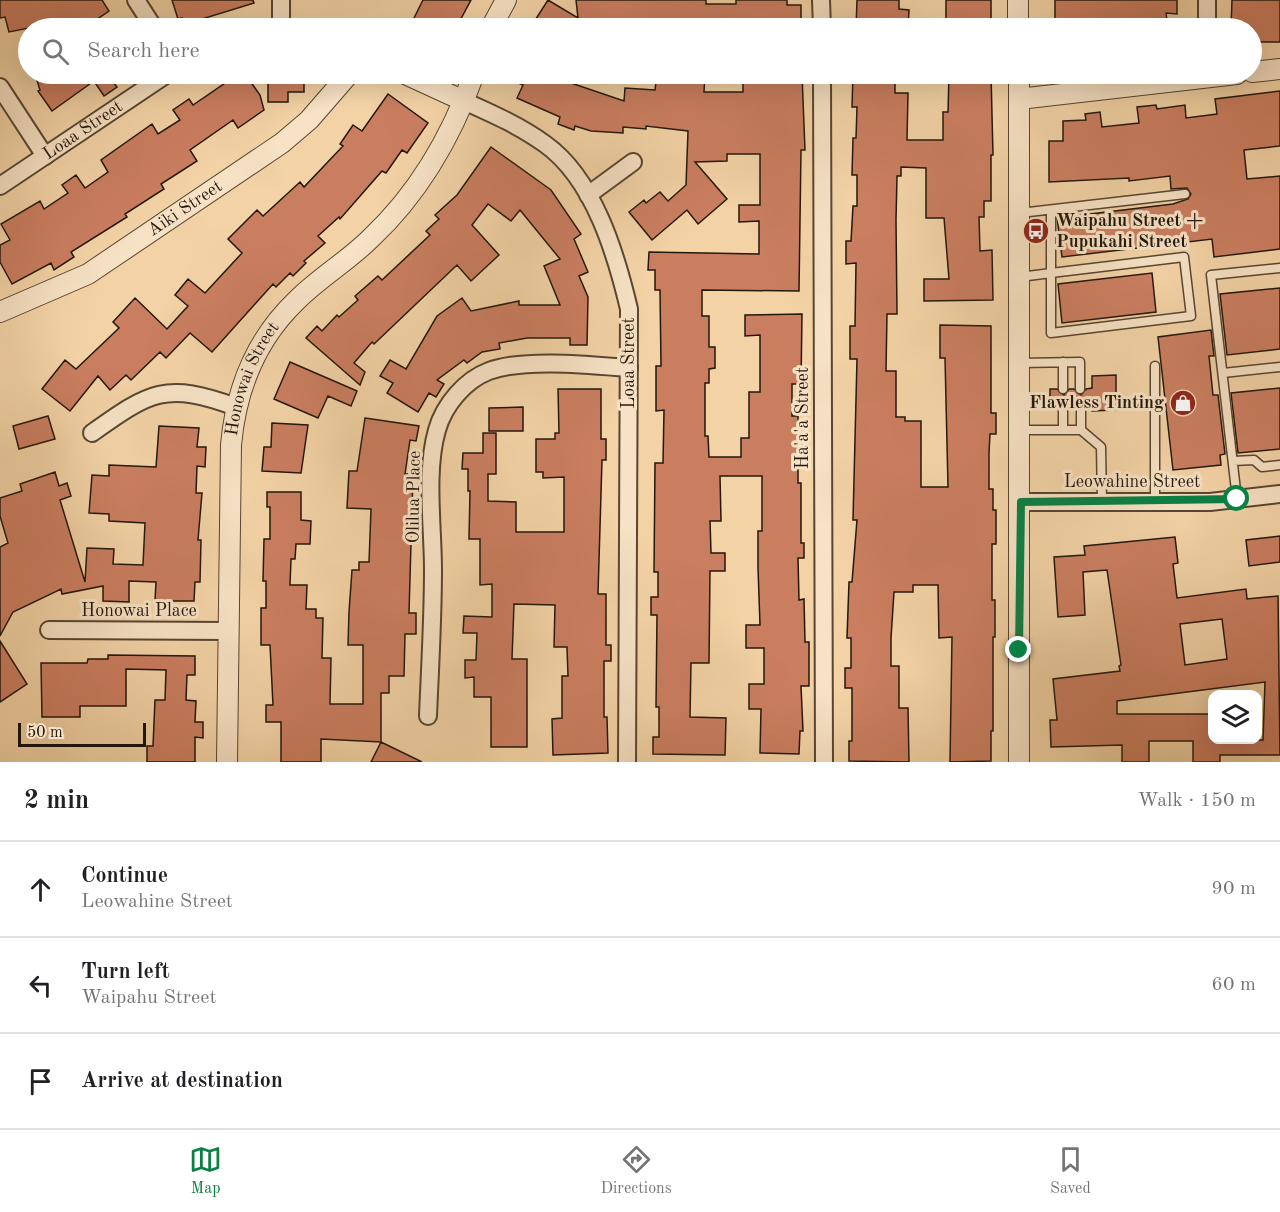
<!DOCTYPE html>
<html lang="en">
<head>
<meta charset="utf-8">
<style>
  :root { --surface:#fff; --page:#f2f2f2; --text:#202124; --muted:#757577; --line:#e0e0e0; --accent:#0b8043 }
  body { margin:0; font-family:"Old Standard TT",serif; background:var(--page); color:var(--text) }
  .controls { position:absolute; right:18px; bottom:18px; display:grid; overflow:hidden; border-radius:12px; box-shadow:0 6px 24px #0002 }
  .controls button { width:54px; height:54px; display:grid; place-items:center; padding:0; border:0; border-bottom:2px solid var(--line); background:var(--surface); color:var(--text); font:30px sans-serif }
  .scale { position:absolute; left:18px; bottom:15px; width:128px; box-sizing:border-box; padding-left:6px; border:3px solid #23170c; border-top:0; font-size:16px; line-height:21px; white-space:nowrap; color:#23170c; -webkit-text-stroke:4px #f7e2c5; paint-order:stroke }
  .stop { position:absolute; width:18px; height:18px; margin:-14px; border:4px solid #0b8043; border-radius:50%; background:#fff }
  .stop.end { background:#0b8043; border-color:#fff; box-shadow:0 2px 6px #0008 }
  .list { margin:0; padding:0; list-style:none }
  h2 { display:flex; justify-content:space-between; align-items:center; height:78px; margin:0; padding:0 24px; font-size:26px }
  h2 small { font-size:20px; font-weight:400; color:var(--muted) }
  .list li { display:grid; grid-template-columns:39px 1fr auto; gap:18px; align-items:center; box-sizing:border-box; height:96px; padding:0 24px; border-top:2px solid var(--line) }
  .list b { display:block; font-size:22px; white-space:nowrap }
  .list p { margin:0; font-size:20px; white-space:nowrap; color:var(--muted) }
  .list em { font-size:20px; font-style:normal; color:var(--muted) }
  .icon { flex:none; width:33px; height:33px; fill:none; stroke:currentColor; stroke-width:2; stroke-linecap:round; stroke-linejoin:round }
  .map { position:relative; flex:none; width:1280px; height:762px; overflow:hidden }
  .search { position:absolute; background:var(--surface); box-shadow:0 6px 24px #0002; left:18px; right:18px; top:18px; height:66px; display:flex; align-items:center; gap:15px; box-sizing:border-box; padding:0 21px; border-radius:33px; color:var(--muted); font-size:22px }
  .sheet { height:366px; background:var(--surface) }
  nav { display:flex; justify-content:space-around; align-items:center; box-sizing:border-box; height:84px; border-top:2px solid var(--line); background:var(--surface); font-size:16px; color:var(--muted) }
  nav a { display:grid; justify-items:center; gap:3px }
  nav .on { color:var(--accent) }
  .map>svg:first-child { display:block }
</style>
</head>
<body>
<div class="map">
<svg width="1280" height="762" viewBox="0 0 1280 762">
  <rect width="100%" height="100%" fill="#f3d3a6"/>
  <filter id="stains"><feTurbulence type="fractalNoise" baseFrequency=".00333" numOctaves="4"/><feColorMatrix values="0 0 0 0 .2 0 0 0 0 .09 0 0 0 0 .02 0 0 0 .5 -.17"/></filter>
  <radialGradient id="worn" r=".72"><stop offset=".6" stop-color="#630" stop-opacity="0"/><stop offset="1" stop-color="#630" stop-opacity=".3"/></radialGradient>
  <path fill="#ca7e60" stroke="#23170c" stroke-width="1.5" fill-rule="evenodd" d="M0,0H102L109,11L96,20L103,28H46L44,25L9,32L5,17L0,18Z
    M172,0H253L254,3L202,19L203,22L186,28L182,18L178,19Z
    M423,0H471L456,28H409Z
    M548,0L578,18L576,0H706V4H736V0H787V5H801V28H530Z
    M857,0H899V9L909,10L908,28H856Z
    M946,0H991V28H946Z
    M1055,0H1177V14L1166,13L1168,28H1134L1133,23L1055,22Z
    M1232,0H1280V42H1251V28H1231Z
    M35,74H126L113,82L117,87L104,96L94,81L52,111L38,91L40,90Z
    M223,74H245L260,95L264,110L238,128L233,120L190,150L197,161L161,184L164,189L125,214L127,217L71,252L74,257L54,270L51,263L12,284L0,262V245L10,240L1,224L40,201L44,209L68,193L62,185L76,175L85,188L108,172L101,160L152,124L158,134L180,120L173,110L189,99L193,105L228,81Z
    M268,74H304V92H288V102H268Z
    M497,74H575L571,83L624,101L625,88L655,90L657,74H705L704,92H743V81L760,80V74H802L805,150H801L799,291L702,290V316H709V347H715V368L709,369V383H705V436H708L709,457H741V438H749V392H760V335L745,336V315L802,314L801,384H792V416H798V483H801V543H804V558H798L799,600L804,599L805,642H809V686H801L803,731H800L799,754L760,753L761,709H749V684H764V648H746V625H760L758,568V531H762V476H720L721,521H710L711,553H725V571H710L709,663H691L690,717L726,718L725,755L653,754V737H659V707H656L657,615H651V597H658V572H654L655,463H663L664,410L656,411V366H661L660,290H655V270H648L649,252L759,254V221L739,222V205H760V154H727V161L695,162L727,199L698,224L687,210L652,240L629,212L644,200L646,203L660,192L668,201L686,185L688,131L646,126V129L623,127V133L591,131L575,126L574,130L558,124L560,117L517,98L523,85Z
    M853,74H895V93H908L907,140H943V112H948L949,74H991L993,155H991V201H984V217H979L980,251L992,250L993,300L924,301V279H949L944,218H926V168L901,167V176H897L896,220L897,314H887L886,371H896V417H905V421H921V487H948L945,358H940V325L991,326V413H996V434H990L989,453V489H993V510H996V544H992V600H995V637H993V731H991V761L950,762L952,637L939,638L938,585H913V592H894L891,638V666H899V708H908L909,762L849,761V741H852V688H845V668H851V638H847L849,582H852L857,520H853L857,359H850V326H855L856,263L846,264V241H851L853,206H857V175H852L853,138H856L857,107H852Z
    M1280,91V146L1244,150L1247,179L1280,176V249L1214,257L1212,239L1062,257L1057,218L1173,204L1188,199L1191,194L1187,188L1171,189L1170,176L1129,181V178L1049,182V141H1063V121L1086,120L1085,114L1100,112L1102,127L1139,123L1137,107L1156,105L1157,109L1185,105L1186,118L1217,114L1215,99Z
    M388,94L428,123L407,153L402,150L386,173L382,171L340,219L339,217L318,236L325,243L304,261L306,263L293,276L290,273L276,287L273,284L212,352L190,333L166,358L160,352L131,380L126,375L110,390L98,376L70,411L42,389L65,360L76,369L119,328L113,322L135,298L167,329L188,306L175,295L188,279L205,293L242,253L228,239L257,210L263,216L300,182L304,187L343,146L340,144L353,125L362,131Z
    M491,147L551,190L581,234L574,239L588,272L579,276L588,297L587,345H570V338H527L499,343L500,349L482,352L467,363L464,360L437,380L444,384L436,397L429,393L418,412L387,393L393,383L380,376L390,360L406,369L437,316L462,298L471,311L519,301V305H560L544,266L560,259L520,210L511,221L488,204L472,225L499,255L471,281L457,265L374,344L372,342L354,363L365,372L360,385L306,338L317,326L322,331L337,315L339,317L358,300L355,296L378,276L382,280L430,235L426,231L439,219L435,215L457,195Z
    M1152,273L1156,312L1062,323L1058,284Z
    M1280,288V349L1227,355L1220,294Z
    M1211,330L1214,356H1209L1213,395H1218L1225,454L1220,455L1221,465L1173,470L1158,337Z
    M290,362L357,391L351,406L328,396L318,418L274,399Z
    M1116,375V410L1092,411V406H1087L1082,400L1075,406H1069L1062,400L1057,406H1050V389H1057L1064,395L1069,389H1074L1081,395L1086,389L1092,388V376Z
    M1280,388V449L1238,453L1231,393Z
    M558,389H601V439H606V460H602L598,594H606V645H611V661H604V717H607L608,753L553,755L552,719L562,718V676H568L567,647H554L555,605L514,604L512,659H527V747H491V697H474V677L465,678V660H476L477,633H463L464,616L492,617V584L480,585V539H469L470,491H468V469H462L463,453H483V433H496V474H488V501L516,502V532H564V477L543,478V472H536V439H555V433H559Z
    M523,407V431H489V408Z
    M48,416L55,439L19,449L13,426Z
    M365,418L419,426L416,441L410,440L405,474H413L409,613H416V634H405L404,676H389V693H381V742L321,739V762H281V722H266V705H273L270,645H261V608H266V581H263L264,539H270V507H267V492H301V520L311,521L310,544H296L295,559H291L290,585H307L306,609H316V618H323L322,658H331L330,704H363V645H348L349,612L352,570H359V562H369L371,509L347,508L349,471H357Z
    M272,423L308,425L301,473L262,471L264,447H271Z
    M159,426L199,428L197,447H206L205,467L197,466L196,493H202L198,540H201L200,582H195L194,601H155L156,582L129,581V602L103,601V586L62,594L61,589L13,612L0,636V547L8,543L0,516V498L22,491L20,484L55,472L59,486L67,483L71,496L60,500L85,582L87,548L114,549L113,564L143,565L145,523L109,521V514L89,513L92,475L109,476V465L156,467Z
    M1280,536V562L1249,566L1246,540Z
    M1175,537L1178,563L1173,564L1177,598L1246,589L1247,599L1278,596L1280,755H1220V762H1193V741H1149V762H1122V745L1051,747L1050,720H1057L1053,679L1120,671L1119,666L1121,665L1107,570L1083,572L1085,615L1058,617L1054,557L1085,555L1084,546ZM1222,619L1227,659L1185,665L1180,624ZM1265,682L1263,740H1212V714H1117V701Z
    M0,641L27,684L0,702Z
    M108,655L195,656V675H187L186,700L196,701L195,722H203V738L195,737V762H147V746H153L155,700H165L166,670L126,669V706H80V717H42L41,663H87L88,659H108Z
    M381,742L422,762H371Z"/>
  <g fill="none" stroke-linecap="round" stroke-linejoin="round">
    <g stroke="#574632" stroke-width="11">
      <path id="service" d="M1020,213L1185,194
        M1184,257L1191,316L1051,333V273Z
        M1020,277L1051,273V210
        M1063,362V389
        M1020,363L1080,362V389
        M1223,373L1280,367
        M1063,406V430
        M1020,430H1081V406
        M1081,430L1101,447L1102,502
        M1233,461L1254,460L1262,467L1280,465
        M1237,499L1211,275L1280,268
        M1155,502V366"/>
    </g>
    <g stroke="#574632" stroke-width="20">
      <g id="minor">
        <path d="M136,0L154,28"/>
        <path d="M821,0L822,28"/>
        <path d="M1207,0V28"/>
        <path d="M281,28V0"/>
        <path d="M822,74L824,762"/>
        <path d="M0,87L45,156"/>
        <path d="M464,101C493,114 520,126 545,144C594,179 616,254 629,309L627,762"/>
        <path id="s1" d="M0,186L167,74"/>
        <path d="M588,195L633,162"/>
        <path d="M92,433C150,392 165,381 236,407"/>
        <path d="M1021,502H1210L1280,494"/>
        <path d="M49,630L228,631"/>
        <path d="M428,716C430,667 433,619 433,570C433,527 425,471 437,430C444,405 465,380 489,371C524,358 591,365 629,368"/>
      </g>
    </g>
    <g stroke="#574632" stroke-width="22">
      <g id="tertiary">
        <path d="M1018,0V28"/>
        <path d="M491,28L506,0"/>
        <path d="M1252,72L1280,69"/>
        <path d="M405,74L464,101"/>
        <path d="M1019,74V762"/>
        <path d="M1019,99L1237,74"/>
        <path id="s2" d="M0,312L88,274L282,143L309,120L349,74"/>
        <path id="s3" d="M227,762L231,445C236,389 256,339 297,300C320,277 348,261 371,238C419,193 452,135 474,74"/>
      </g>
    </g>
    <use href="#service" stroke="#f7e2c5" stroke-width="8"/>
    <use href="#minor" stroke="#f7e2c5" stroke-width="16"/>
    <use href="#tertiary" stroke="#f7e2c5" stroke-width="20"/>
  </g>
  <g fill="none" stroke-linecap="round" stroke-linejoin="round">
    <path stroke="#0b8043" stroke-width="8" d="M1019,650L1021,502L1237,499"/>
  </g>
  <defs>
    <g id="bus-disc" transform="scale(1.35)"><circle r="9.5" fill="#8f2418" stroke="#f7e2c5"/><path d="M-5-6H5V4H4V6H2V4H-2V6H-4V4H-5ZM-3.5-4V0h7V-4ZM-3.5 1.2v1.5H-2V1.2ZM2 1.2v1.5H3.5V1.2Z" fill="#fff"/></g>
    <g id="shop-disc" transform="scale(1.35)"><circle r="9.5" fill="#8f2418" stroke="#f7e2c5"/><path d="M-5-2.5h2.3a2.7 3.5 0 0 1 5.4 0H5L5.5 6h-11ZM-1.5-2.5h3a1.5 2.3 0 0 0-3 0Z" fill="#fff"/></g>
  </defs>
  <g fill-rule="evenodd">
    <use href="#bus-disc" x="1036" y="231"/>
    <use href="#shop-disc" x="1183" y="403"/>
  </g>
  <g text-anchor="middle" dominant-baseline="central" stroke-width="6" stroke-linejoin="round" paint-order="stroke">
    <g font-size="18" fill="#23170c" stroke="#f7e2c5">
      <text stroke="none"><textPath href="#s1" startOffset="100">Loaa Street</textPath></text>
      <text stroke="none"><textPath href="#s2" startOffset="213">Aiki Street</textPath></text>
      <text transform="translate(629 363) rotate(-90)">Loaa Street</text>
      <text stroke="none"><textPath href="#s3" startOffset="387">Honowai Street</textPath></text>
      <text transform="translate(803 418) rotate(-90)">Ha'a'a Street</text>
      <text x="1132" y="482">Leowahine Street</text>
      <text transform="translate(414 497) rotate(-89)">Olilua Place</text>
      <text x="139" y="611">Honowai Place</text>
    </g>
    <g font-size="18" font-weight="bold" fill="#23170c" stroke="#f7e2c5" text-anchor="start">
      <text x="1056" y="221">Waipahu Street +<tspan x="1056" dy="21">Pupukahi Street</tspan></text>
      <text x="1164" y="403" text-anchor="end">Flawless Tinting</text>
    </g>
  </g>
  <rect width="100%" height="100%" filter="url(#stains)"/>
  <rect width="100%" height="100%" fill="url(#worn)"/>
</svg>
<div class="controls">
<button><svg class="icon" aria-label="layers" viewBox="0 0 24 24"><path d="M12 4l9 5-9 5-9-5zM3 14l9 5 9-5"/></svg></button>
</div>
<div class="scale">50 m</div>
<div class="stop" style="left:1237px;top:499px"></div>
<div class="stop end" style="left:1019px;top:650px"></div>
<div class="search"><svg class="icon" aria-label="search" viewBox="0 0 24 24"><circle cx="10" cy="10" r="6"/><path d="M15 15l6 6"/></svg>Search here</div>
</div>
<section class="sheet">
<h2>2 min<small>Walk · 150 m</small></h2>
<ul class="list">
<li><svg class="icon" aria-label="ahead" viewBox="0 0 24 24"><path d="M12 20V5M6 11l6-6 6 6"/></svg><div><b>Continue</b><p>Leowahine Street</p></div><em>90 m</em></li>
<li><svg class="icon" aria-label="left" viewBox="0 0 24 24"><path d="M17 20v-9H6M10 6l-5 5 5 5"/></svg><div><b>Turn left</b><p>Waipahu Street</p></div><em>60 m</em></li>
<li><svg class="icon" aria-label="arrive" viewBox="0 0 24 24"><path d="M6 21V4h12l-3 4 3 4H6"/></svg><div><b>Arrive at destination</b></div></li>
</ul>
</section>
<nav>
<a class="on"><svg class="icon" aria-label="map" viewBox="0 0 24 24"><path d="M3 6l6-2 6 2 6-2v14l-6 2-6-2-6 2zM9 4v14M15 6v14"/></svg>Map</a>
<a><svg class="icon" aria-label="directions" viewBox="0 0 24 24"><path d="M12 3l9 9-9 9-9-9zM9 14v-3h6M13 9l2 2-2 2"/></svg>Directions</a>
<a><svg class="icon" aria-label="saved" viewBox="0 0 24 24"><path d="M7 4h10v16l-5-4-5 4z"/></svg>Saved</a>
</nav>
</body>
</html>
